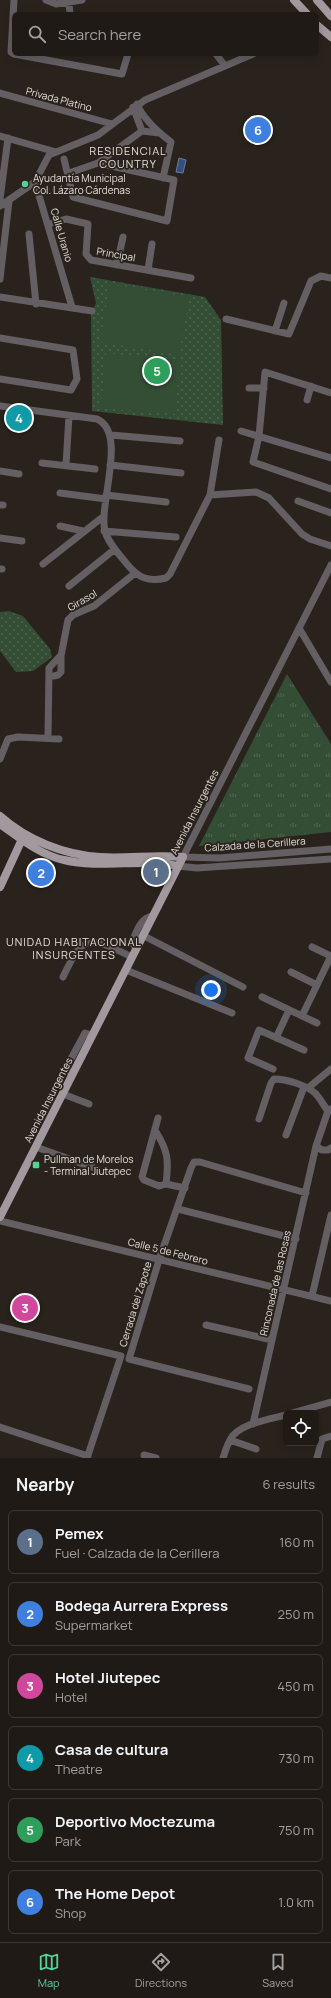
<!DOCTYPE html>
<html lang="en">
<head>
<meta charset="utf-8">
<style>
  :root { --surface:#201a16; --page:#28231f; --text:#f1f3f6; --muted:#a2a1a1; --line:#3d3835; --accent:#52d397 }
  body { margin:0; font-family:Manrope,sans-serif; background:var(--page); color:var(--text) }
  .controls { position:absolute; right:12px; bottom:12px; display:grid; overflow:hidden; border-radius:6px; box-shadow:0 2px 10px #0003 }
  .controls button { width:36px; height:36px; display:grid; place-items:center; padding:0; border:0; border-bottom:1px solid var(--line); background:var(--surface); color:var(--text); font:20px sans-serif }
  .you { position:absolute; left:211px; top:990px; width:14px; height:14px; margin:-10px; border:3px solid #fff; border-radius:50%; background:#1a73e8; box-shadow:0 0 0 6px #1a73e833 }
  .badge { display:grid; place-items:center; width:26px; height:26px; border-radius:50%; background:var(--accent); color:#fff; font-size:13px; font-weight:700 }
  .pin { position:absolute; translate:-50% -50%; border:2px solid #fff; box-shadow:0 1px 4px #0006 }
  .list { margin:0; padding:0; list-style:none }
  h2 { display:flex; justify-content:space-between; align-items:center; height:52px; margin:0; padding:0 16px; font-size:17px }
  h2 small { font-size:13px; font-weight:400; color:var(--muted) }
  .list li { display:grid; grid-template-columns:26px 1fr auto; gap:12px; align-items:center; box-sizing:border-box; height:64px; margin:0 8px 8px; padding:0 8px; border:1px solid var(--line); border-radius:6px }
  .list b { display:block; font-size:15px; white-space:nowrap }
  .list p { margin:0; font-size:13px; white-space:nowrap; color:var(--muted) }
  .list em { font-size:13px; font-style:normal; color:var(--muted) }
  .icon { flex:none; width:22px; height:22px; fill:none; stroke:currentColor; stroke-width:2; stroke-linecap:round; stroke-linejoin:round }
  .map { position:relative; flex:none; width:331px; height:1458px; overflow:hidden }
  .search { position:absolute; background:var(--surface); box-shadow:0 2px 10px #0003; left:12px; right:12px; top:12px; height:44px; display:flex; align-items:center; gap:10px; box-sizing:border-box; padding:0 14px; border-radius:6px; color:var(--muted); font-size:15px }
  .sheet { height:484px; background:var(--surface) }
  nav { display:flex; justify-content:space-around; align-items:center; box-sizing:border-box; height:56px; border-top:1px solid var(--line); background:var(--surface); font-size:11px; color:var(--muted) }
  nav a { display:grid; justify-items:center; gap:2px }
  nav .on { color:var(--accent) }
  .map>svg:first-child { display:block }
</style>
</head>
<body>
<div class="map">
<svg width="331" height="1458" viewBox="0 0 331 1458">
  <defs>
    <pattern id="grass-tufts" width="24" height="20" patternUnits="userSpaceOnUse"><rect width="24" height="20" fill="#344d35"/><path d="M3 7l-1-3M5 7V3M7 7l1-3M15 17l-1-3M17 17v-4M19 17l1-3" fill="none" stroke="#516652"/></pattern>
    <pattern id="park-dots" width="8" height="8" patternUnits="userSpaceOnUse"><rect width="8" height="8" fill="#344d35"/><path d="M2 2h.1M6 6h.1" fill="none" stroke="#516652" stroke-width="1.8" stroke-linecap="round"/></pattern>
    <pattern id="water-ripples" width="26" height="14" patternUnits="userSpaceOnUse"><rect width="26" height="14" fill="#32507c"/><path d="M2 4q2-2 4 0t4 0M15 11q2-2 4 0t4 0" fill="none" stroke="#50698e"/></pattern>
  </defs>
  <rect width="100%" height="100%" fill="#2a231d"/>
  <path fill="url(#grass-tufts)" d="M287,674L331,744V832L199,846Z"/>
  <path fill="url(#park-dots)" d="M90,277L205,297L221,320L223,425L92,411L91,315L96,303Z
    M9,611L23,616L50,649L52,657L33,671L16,672L0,651V612Z"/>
  <path fill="#344d35" d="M110,284L189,297L179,355L100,342Z
    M106,353L180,360L175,414L101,408Z"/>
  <path fill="url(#water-ripples)" stroke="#677b98" d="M179,158L186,160L183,173L176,172Z"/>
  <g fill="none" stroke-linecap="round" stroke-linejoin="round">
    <path stroke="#635f62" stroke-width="7" d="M14,0L11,52L14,54
      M46,0L56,4L82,0
      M69,3L70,14
      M14,54L122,74L128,54
      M216,54L225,66
      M0,93L112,124
      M137,104C143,119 158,132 171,142L163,178
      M133,107L142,131
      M0,136L56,152
      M64,159L73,197L167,221L174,180L98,163
      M69,173L98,163L142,131L159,133
      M0,199L8,138
      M0,206L35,182
      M49,224L66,219L88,224L86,254L91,260L191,278
      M29,234L36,304
      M117,265L123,237
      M148,270L152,244
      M0,279L9,201
      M0,297L92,311
      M72,307L35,182L49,155L98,135L145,100L253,54
      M226,319L289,334L311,281L321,276L331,278
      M275,331L284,303
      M0,338L73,350L77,379L71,390L0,379
      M249,388H264
      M331,393L265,372L259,436L253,462L331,489
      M307,400L311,386
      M0,406L97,419C128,433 98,504 105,531C108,543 119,554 127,564C138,578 148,582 166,578L170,574L210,495L219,440
      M241,431L331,458
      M111,435L180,441
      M42,463L95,469
      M66,465L69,416
      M110,465L181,473
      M0,471L19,474
      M60,493L106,499
      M106,495L166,502
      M210,495L256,492L269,498L302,534L310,539L331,546
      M298,501L331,513
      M0,505H3
      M60,526L83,531
      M104,531L176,537
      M0,538L22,541
      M43,564L104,516
      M331,565L183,857L219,858L331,849
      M0,569H2
      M69,586L115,549
      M299,628L331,682
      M54,676L58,675L61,672V656L68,620L73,615L94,606L134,574
      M48,738L49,668L60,656
      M0,759L8,739L18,737L59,739
      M178,866L197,868L331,859
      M144,936L243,987
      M312,947L331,956
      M136,949L132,942C137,931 140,918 153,916
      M126,970L232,1013
      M291,972L317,985
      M63,977C84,932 90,937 132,957
      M262,997L317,1023
      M302,1016L331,956
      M276,1038L289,1010
      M273,1069L248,1058L259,1030L304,1050
      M72,1075L66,1068L85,1033L92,1035
      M308,1088L331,1069
      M63,1094L89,1104
      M259,1119L271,1083L274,1079C286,1079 306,1085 315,1093C320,1098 324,1106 328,1111
      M155,1130C168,1151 169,1159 166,1184L159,1186L144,1180L142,1177L158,1118
      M286,1135L304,1087
      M316,1146L322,1150H328L331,1148
      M36,1147L97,1169
      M166,1184L185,1188
      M178,1209L296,1239
      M0,1221L331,1301
      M312,1296L331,1215
      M206,1325L272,1340
      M0,1327L121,1356L87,1458
      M249,1389L129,1359L159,1260L191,1168L194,1162H200L306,1193
      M292,1413L331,1402
      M253,1424L316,1146L328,1111L331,1109
      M0,1427L88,1456
      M230,1440L256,1449
      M144,1455L156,1458
      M223,1458C225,1452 227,1445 230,1440C237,1424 270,1419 286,1415
      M317,1458L322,1439L331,1436"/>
    <path stroke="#a2999f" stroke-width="8" d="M294,0L307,14
      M317,0L331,16
      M317,25L331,37
      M0,816C27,840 64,855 100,857C128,859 155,854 183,857L0,1217
      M0,824C20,838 40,855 64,860C102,869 141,858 178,866
      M0,887L24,835"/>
  </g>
  <g fill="#52d397" stroke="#2a231d" stroke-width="1.5">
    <circle cx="25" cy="184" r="4"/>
    <rect x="32" y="1161" width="8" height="8" rx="2"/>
  </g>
  <g text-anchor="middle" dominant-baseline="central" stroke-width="3.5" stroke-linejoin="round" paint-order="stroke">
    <g font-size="10" fill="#e3deda" stroke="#2a231d">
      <text transform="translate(59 99) rotate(15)">Privada Platino</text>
      <text transform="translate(62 235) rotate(74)">Calle Uranio</text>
      <text transform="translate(116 254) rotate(10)">Principal</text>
      <text transform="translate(82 600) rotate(-30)">Girasol</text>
      <text transform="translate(194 812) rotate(-63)">Avenida Insurgentes</text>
      <text transform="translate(255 844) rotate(-4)">Calzada de la Cerillera</text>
      <text transform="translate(48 1100) rotate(-63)">Avenida Insurgentes</text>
      <text transform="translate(168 1251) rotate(14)">Calle 5 de Febrero</text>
      <text transform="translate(275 1283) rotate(-77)">Rinconada de las Rosas</text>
      <text transform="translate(135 1304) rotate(-73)">Cerrada del Zapote</text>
    </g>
    <g font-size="10" fill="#e3deda" stroke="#2a231d" text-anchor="start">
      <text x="33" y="178">Ayudantía Municipal<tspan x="33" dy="12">Col. Lázaro Cárdenas</tspan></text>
      <text x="44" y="1159">Pullman de Morelos<tspan x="44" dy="12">- Terminal Jiutepec</tspan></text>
    </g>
    <g font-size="11" letter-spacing="1" fill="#e7dcd5" stroke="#2a231d">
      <text x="128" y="150">RESIDENCIAL<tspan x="128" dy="13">COUNTRY</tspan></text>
      <text x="74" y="941">UNIDAD HABITACIONAL<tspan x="74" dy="13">INSURGENTES</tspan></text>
    </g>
  </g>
</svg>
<div class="controls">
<button><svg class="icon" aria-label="locate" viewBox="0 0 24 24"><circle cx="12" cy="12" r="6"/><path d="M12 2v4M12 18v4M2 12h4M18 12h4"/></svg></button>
</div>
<div class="you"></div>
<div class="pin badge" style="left:156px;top:872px;background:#5c6f8a">1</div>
<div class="pin badge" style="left:41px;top:873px;background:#3f7fe0">2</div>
<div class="pin badge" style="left:25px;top:1308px;background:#d1479c">3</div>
<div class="pin badge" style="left:19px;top:418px;background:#0f9aa8">4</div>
<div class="pin badge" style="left:157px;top:371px;background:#2e9e5b">5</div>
<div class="pin badge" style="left:258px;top:130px;background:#3f7fe0">6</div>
<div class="search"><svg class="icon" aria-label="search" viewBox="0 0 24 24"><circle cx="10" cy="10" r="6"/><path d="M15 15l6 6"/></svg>Search here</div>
</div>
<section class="sheet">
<h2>Nearby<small>6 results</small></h2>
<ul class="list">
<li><span class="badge" style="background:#5c6f8a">1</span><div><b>Pemex</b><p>Fuel · Calzada de la Cerillera</p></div><em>160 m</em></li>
<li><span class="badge" style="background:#3f7fe0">2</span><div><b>Bodega Aurrera Express</b><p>Supermarket</p></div><em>250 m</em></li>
<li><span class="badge" style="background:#d1479c">3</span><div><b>Hotel Jiutepec</b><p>Hotel</p></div><em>450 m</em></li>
<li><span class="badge" style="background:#0f9aa8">4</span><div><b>Casa de cultura</b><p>Theatre</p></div><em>730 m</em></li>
<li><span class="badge" style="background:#2e9e5b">5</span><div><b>Deportivo Moctezuma</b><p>Park</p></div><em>750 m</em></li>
<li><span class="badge" style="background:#3f7fe0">6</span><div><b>The Home Depot</b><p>Shop</p></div><em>1.0 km</em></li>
</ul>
</section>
<nav>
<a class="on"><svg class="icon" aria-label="map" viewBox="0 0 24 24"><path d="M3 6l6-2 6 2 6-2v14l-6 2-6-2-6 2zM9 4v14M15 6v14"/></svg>Map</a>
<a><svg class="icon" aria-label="directions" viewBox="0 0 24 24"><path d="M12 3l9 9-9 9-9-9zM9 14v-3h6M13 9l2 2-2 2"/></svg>Directions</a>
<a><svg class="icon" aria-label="saved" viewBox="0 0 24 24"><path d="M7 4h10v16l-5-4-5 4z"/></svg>Saved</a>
</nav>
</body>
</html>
